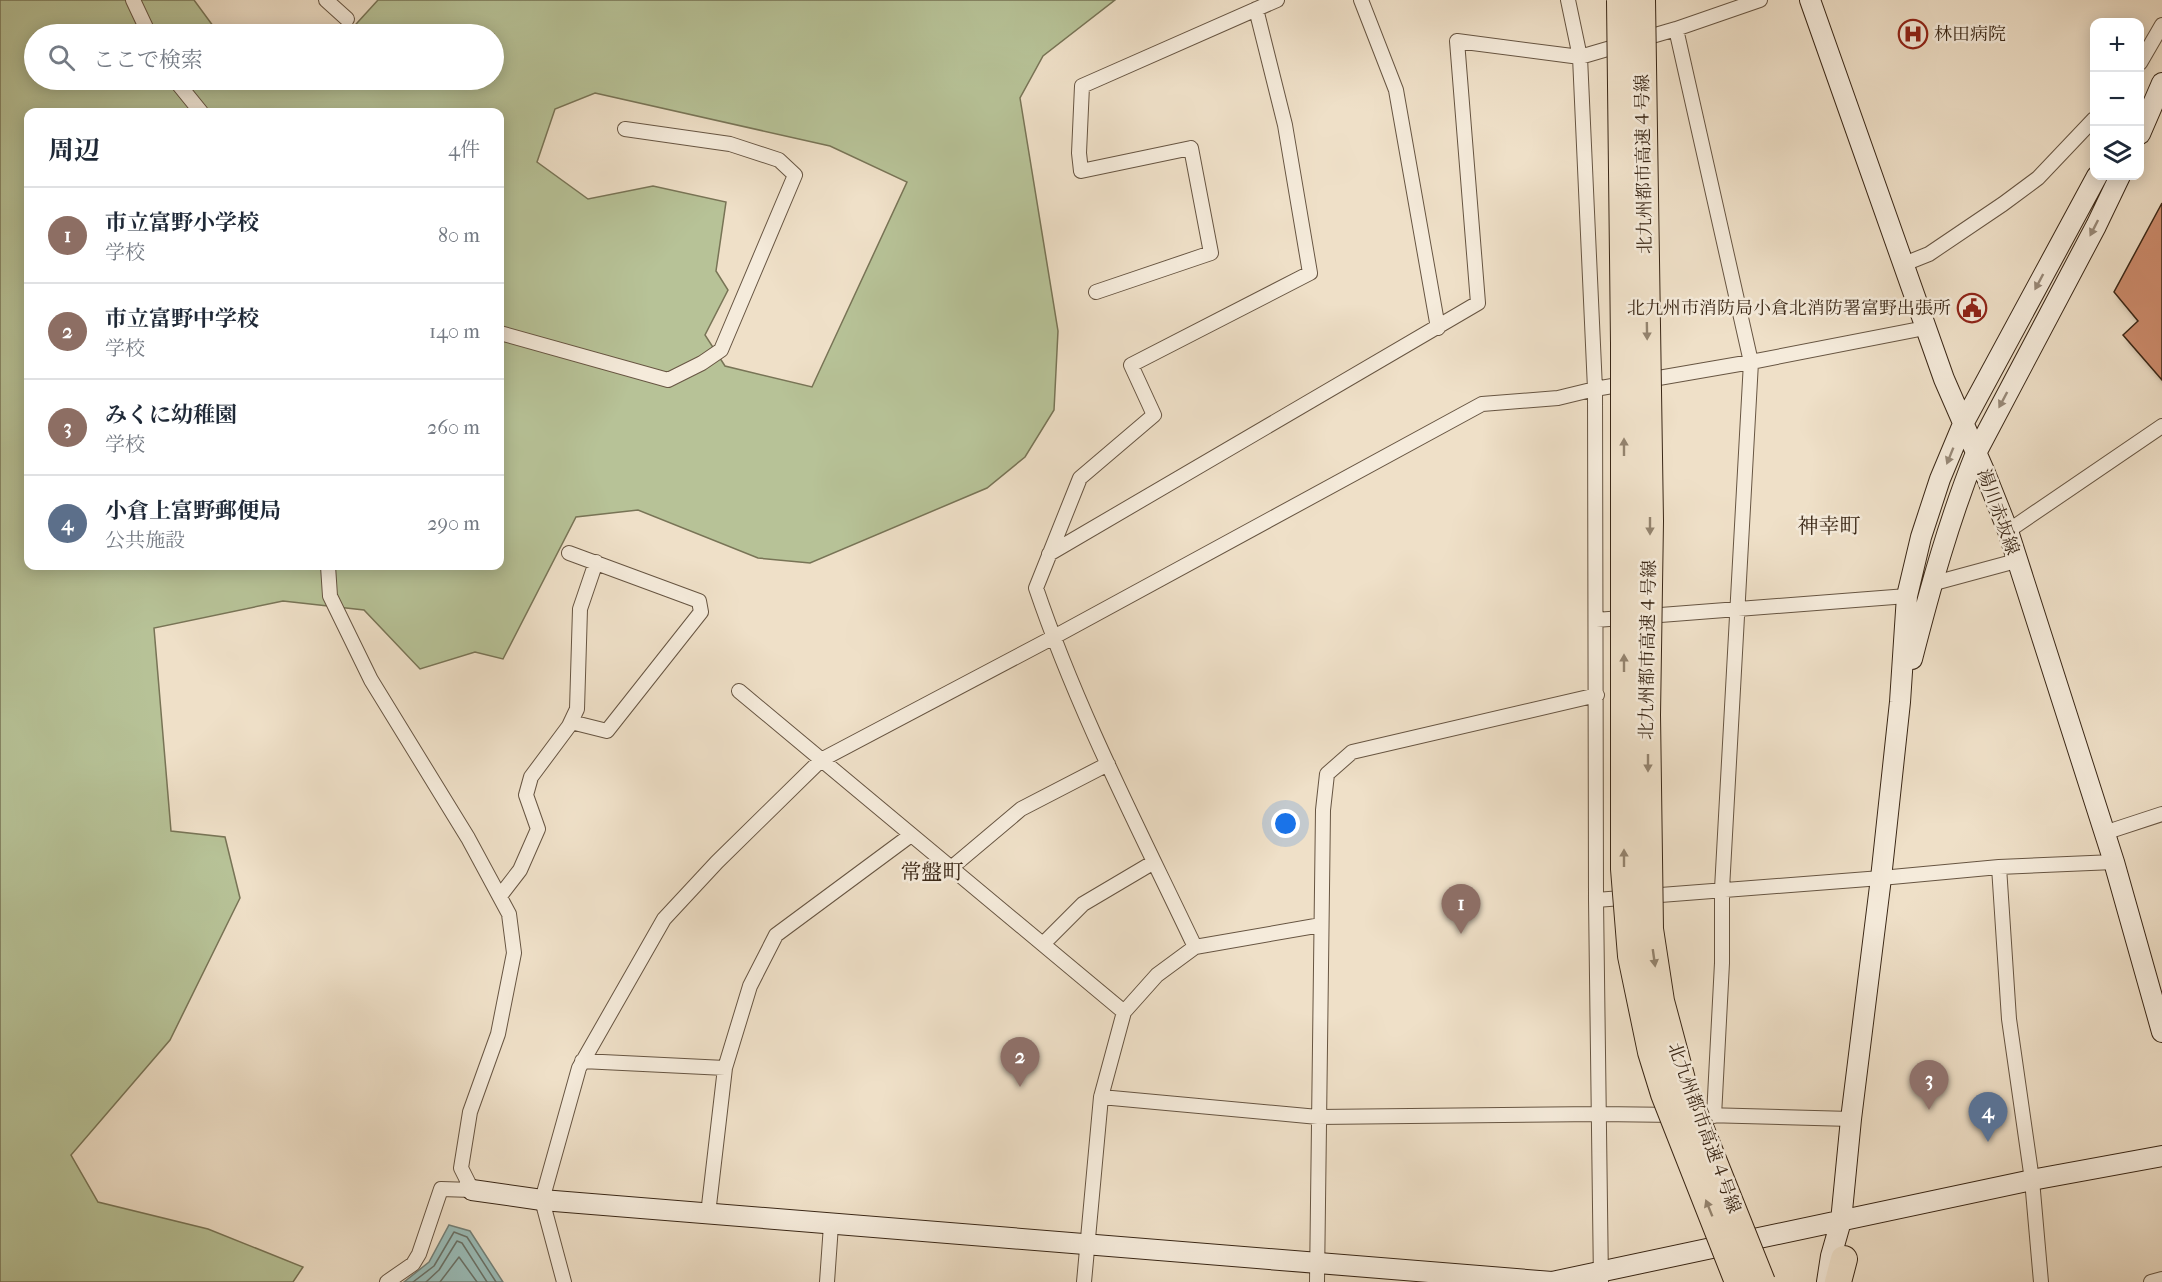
<!DOCTYPE html>
<html lang="ja">
<head>
<meta charset="utf-8">
<style>
  :root { --surface:#fff; --page:#f6f6f7; --text:#1f2937; --muted:#747a83; --line:#e0e1e3; --accent:#111827 }
  body { margin:0; font-family:"IM FELL French Canon","Noto Serif JP",serif; background:var(--page); color:var(--text) }
  .controls { position:absolute; right:18px; top:18px; display:grid; overflow:hidden; border-radius:12px; box-shadow:0 3px 15px #0003 }
  .controls button { width:54px; height:54px; display:grid; place-items:center; padding:0; border:0; border-bottom:2px solid var(--line); background:var(--surface); color:var(--text); font:30px sans-serif }
  .you { position:absolute; left:1286px; top:824px; width:21px; height:21px; margin:-15px; border:4px solid #fff; border-radius:50%; background:#1a73e8; box-shadow:0 0 0 9px #1a73e833 }
  .badge { display:grid; place-items:center; width:39px; height:39px; border-radius:50%; background:var(--accent); color:#fff; font-size:20px; font-weight:700 }
  .pin { position:absolute; translate:-50% -50px; filter:drop-shadow(0 2px 3px #0008) }
  .pin::after { content:''; position:absolute; top:32px; width:21px; height:18px; background:inherit; clip-path:polygon(0 0,100% 0,50% 100%) }
  .list { margin:0; padding:0; list-style:none }
  h2 { display:flex; justify-content:space-between; align-items:center; height:78px; margin:0; padding:0 24px; font-size:26px }
  h2 small { font-size:20px; font-weight:400; color:var(--muted) }
  .list li { display:grid; grid-template-columns:39px 1fr auto; gap:18px; align-items:center; box-sizing:border-box; height:96px; padding:0 24px; border-top:2px solid var(--line) }
  .list b { display:block; font-size:22px; white-space:nowrap }
  .list p { margin:0; font-size:20px; white-space:nowrap; color:var(--muted) }
  .list em { font-size:20px; font-style:normal; color:var(--muted) }
  .icon { flex:none; width:33px; height:33px; fill:none; stroke:currentColor; stroke-width:2; stroke-linecap:round; stroke-linejoin:round }
  .map { position:relative; flex:none; width:2162px; height:1282px; overflow:hidden }
  .search { position:absolute; background:var(--surface); box-shadow:0 3px 15px #0003; left:24px; top:24px; width:480px; height:66px; display:flex; align-items:center; gap:15px; box-sizing:border-box; padding:0 21px; border-radius:33px; color:var(--muted); font-size:22px }
  .panel { position:absolute; background:var(--surface); box-shadow:0 3px 15px #0003; left:24px; top:108px; width:480px; height:462px; border-radius:12px }
  .map>svg:first-child { display:block }
</style>
</head>
<body>
<div class="map">
<svg width="2162" height="1282" viewBox="0 0 2162 1282">
  <defs>
    <filter id="shadow"><feDropShadow dx="5.5" dy="5.5" stdDeviation="3" flood-color="#0004"/></filter>
  </defs>
  <rect width="100%" height="100%" fill="#efe0c8"/>
  <filter id="stains"><feTurbulence type="fractalNoise" baseFrequency=".00333" numOctaves="4"/><feColorMatrix values="0 0 0 0 .2 0 0 0 0 .09 0 0 0 0 .02 0 0 0 .5 -.17"/></filter>
  <radialGradient id="worn" r=".72"><stop offset=".6" stop-color="#630" stop-opacity="0"/><stop offset="1" stop-color="#630" stop-opacity=".3"/></radialGradient>
  <path fill="#b7c297" stroke="#787456" stroke-width="1.5" fill-rule="evenodd" d="M0,0H194L219,34H34V80H494V34H347L378,0H1115L1043,56L1020,98L1058,331L1054,410L1025,457L987,488L810,563L758,558L638,510L576,517L503,659L475,652L420,669L364,610L283,601L154,628L171,831L225,837L240,898L170,1040L71,1155L98,1202L208,1229L303,1267L293,1282H0ZM595,93L830,146L907,182L812,387L725,366L705,335L728,290L716,271L726,202L653,186L588,199L537,162L555,109ZM28,112H500V566H28Z"/>
  <path fill="#9abdb9" stroke="#748178" stroke-width="1.5" d="M449,1225L470,1231L503,1282H404L429,1262Z"/>
  <g fill="none" stroke-linecap="round" stroke-linejoin="round">
    <path stroke="#6a7268" stroke-width="1.5" d="M413,1282L434,1266L454,1232L467,1237L496,1282
      M426,1282L439,1270L457,1241L462,1243L487,1282
      M440,1282L459,1257L477,1282"/>
  </g>
  <path fill="#cc8b6c" stroke="#3a2716" stroke-width="1.5" filter="url(#shadow)" d="M2162,203V380L2123,335L2138,321L2114,292Z"/>
  <g fill="none" stroke-linecap="round" stroke-linejoin="round">
    <g stroke="#675542" stroke-width="16">
      <path id="street" d="M133,0L149,34
        M326,0L347,19
        M1361,0L1396,90L1438,328
        M1568,0L1580,57L1595,389L1596,900L1601,1282
        M1676,29L1751,362L1722,889V963L1714,1116
        M2140,63L2162,25
        M175,80L201,112
        M1904,264L1929,254L2003,204L2038,178L2094,119
        M1096,292L1211,253L1191,148L1081,171L1079,153L1082,86L1277,0
        M500,333L668,380L702,363L721,350L795,175L779,160L730,144L625,129
        M2008,531L2162,426
        M569,553L699,601L701,612L607,731L571,722
        M1049,554L1478,303L1457,41L1580,57L1676,29L1760,0
        M328,566L330,596L371,680L468,838L509,914L514,953L498,1034L470,1112L461,1168L472,1190L441,1189L419,1254L413,1264L387,1282
        M1931,584L2016,561
        M1596,620L1907,596
        M739,691L1124,1012
        M2104,833L2162,814
        M1999,867L2009,1019L2032,1180L2041,1282
        M951,868L1021,809L1108,764
        M500,896L520,870L538,829L526,795L531,777L569,726L577,709L580,609L596,562
        M1596,900L1881,878L1999,867L2114,862
        M1043,944L1083,904L1154,862
        M1195,947C1139,829 1078,712 1036,588L1080,478L1154,415L1131,365L1310,273L1285,125L1256,9
        M582,1061L725,1068
        M1101,1097L1318,1117L1599,1114L1677,1115
        M1705,1115L1851,1119
        M708,1214L725,1068L750,986L776,935L911,835
        M564,1282L542,1200L579,1068L664,919L717,862L821,760L1052,638L1482,404L1558,398L1595,389L1751,362L1925,328
        M827,1282L831,1225
        M1084,1282L1101,1097L1124,1012L1157,975L1195,947L1321,925
        M1317,1282L1323,810L1327,774L1352,752L1597,695
        M2151,1282L2162,1279"/>
    </g>
    <g stroke="#3a2716" stroke-width="22">
      <path id="secondary" d="M1810,0L1944,379L1985,473L2008,531L2114,862L2162,1032
        M2140,134L2162,83
        M1912,659C1930,589 1949,520 1976,453L2096,226L2120,176
        M472,1190L542,1200L1552,1282
        M1552,1282L2032,1180L2162,1156
        M1827,1282L1831,1256L1841,1221L1851,1119L1881,878L1900,702L1907,596L1921,537L1940,479L1963,424L2097,176"/>
    </g>
    <g stroke="#3a2716" stroke-width="28">
      <path id="highway" d="M1838,1282L1844,1259"/>
    </g>
    <use href="#street" stroke="#f5ebdb" stroke-width="14"/>
    <use href="#secondary" stroke="#f5ebdb" stroke-width="20"/>
    <use href="#highway" stroke="#efe0c8" stroke-width="26"/>
    <g stroke="#3a2716" stroke-width="28" stroke-linecap="butt">
      <path id="highway-bridge" d="M1620,0L1624,343V869L1631,956L1651,1052L1664,1094L1738,1282
        M1642,0L1650,521L1647,715L1650,929L1661,1001L1684,1087L1762,1282"/>
    </g>
    <use href="#highway-bridge" stroke="#efe0c8" stroke-width="26"/>
  </g>
  <defs><path id="oneway-solid" d="M-6-.8H1V-3.2L6.5 0L1 3.2V.8H-6Z" transform="scale(1.5)"/></defs>
  <g fill="#988978">
    <use href="#oneway-solid" transform="translate(2094 228) rotate(117)"/>
    <use href="#oneway-solid" transform="translate(2039 282) rotate(118)"/>
    <use href="#oneway-solid" transform="translate(2003 400) rotate(118)"/>
    <use href="#oneway-solid" transform="translate(1950 456) rotate(112)"/>
  </g>
  <g fill="#94846f">
    <use href="#oneway-solid" transform="translate(1647 331) rotate(89)"/>
    <use href="#oneway-solid" transform="translate(1624 447) rotate(-90)"/>
    <use href="#oneway-solid" transform="translate(1650 526) rotate(90)"/>
    <use href="#oneway-solid" transform="translate(1624 663) rotate(-90)"/>
    <use href="#oneway-solid" transform="translate(1648 763) rotate(90)"/>
    <use href="#oneway-solid" transform="translate(1624 858) rotate(-90)"/>
    <use href="#oneway-solid" transform="translate(1654 958) rotate(82)"/>
    <use href="#oneway-solid" transform="translate(1709 1208) rotate(-112)"/>
  </g>
  <defs>
    <g id="hospital-ring" transform="scale(1.5)"><circle r="9.5" fill="#f5ebdb" stroke="#8f2418" stroke-width="1.5"/><path d="M-5-5h3v3.5h4V-5h3V5h-3V1.5h-4V5h-3Z" fill="#8f2418"/></g>
    <g id="civic-ring" transform="scale(1.5)"><circle r="9.5" fill="#f5ebdb" stroke="#8f2418" stroke-width="1.5"/><path d="M-.6-6.5H3V-4.5H.6V-3L4-1V1h2V6H-6V1h2V-1L-.6-3ZM-1.2 2.5V6h2.4V2.5Z" fill="#8f2418"/></g>
  </defs>
  <g fill-rule="evenodd">
    <use href="#hospital-ring" x="1913" y="34"/>
    <use href="#civic-ring" x="1972" y="308"/>
  </g>
  <g text-anchor="middle" dominant-baseline="central" stroke-width="5" stroke-linejoin="round" paint-order="stroke">
    <g font-size="18" fill="#3a2716" stroke="#f5ebdb" text-anchor="start">
      <text x="1934" y="34">林田病院</text>
      <text x="1951" y="308" text-anchor="end">北九州市消防局小倉北消防署富野出張所</text>
    </g>
    <g font-size="18" fill="#3a2716" stroke="#f5ebdb">
      <text transform="translate(1644 164) rotate(-91)">北九州都市高速４号線</text>
      <text transform="translate(1998 512) rotate(70)">湯川赤坂線</text>
      <text transform="translate(1648 650) rotate(-89)">北九州都市高速４号線</text>
      <text transform="translate(1704 1128) rotate(70)">北九州都市高速４号線</text>
    </g>
    <g font-size="21" fill="#3a2716" stroke="#f5ebdb">
      <text x="1829" y="526">神幸町</text>
      <text x="932" y="872">常盤町</text>
    </g>
  </g>
  <rect width="100%" height="100%" filter="url(#stains)"/>
  <rect width="100%" height="100%" fill="url(#worn)"/>
</svg>
<div class="controls">
<button>+</button>
<button>−</button>
<button><svg class="icon" aria-label="layers" viewBox="0 0 24 24"><path d="M12 4l9 5-9 5-9-5zM3 14l9 5 9-5"/></svg></button>
</div>
<div class="you"></div>
<div class="pin badge" style="left:1461px;top:934px;background:#8d6e63">1</div>
<div class="pin badge" style="left:1020px;top:1087px;background:#8d6e63">2</div>
<div class="pin badge" style="left:1929px;top:1110px;background:#8d6e63">3</div>
<div class="pin badge" style="left:1988px;top:1142px;background:#5c6f8a">4</div>
<div class="search"><svg class="icon" aria-label="search" viewBox="0 0 24 24"><circle cx="10" cy="10" r="6"/><path d="M15 15l6 6"/></svg>ここで検索</div>
<section class="panel">
<h2>周辺<small>4件</small></h2>
<ul class="list">
<li><span class="badge" style="background:#8d6e63">1</span><div><b>市立富野小学校</b><p>学校</p></div><em>80 m</em></li>
<li><span class="badge" style="background:#8d6e63">2</span><div><b>市立富野中学校</b><p>学校</p></div><em>140 m</em></li>
<li><span class="badge" style="background:#8d6e63">3</span><div><b>みくに幼稚園</b><p>学校</p></div><em>260 m</em></li>
<li><span class="badge" style="background:#5c6f8a">4</span><div><b>小倉上富野郵便局</b><p>公共施設</p></div><em>290 m</em></li>
</ul>
</section>
</div>
</body>
</html>
